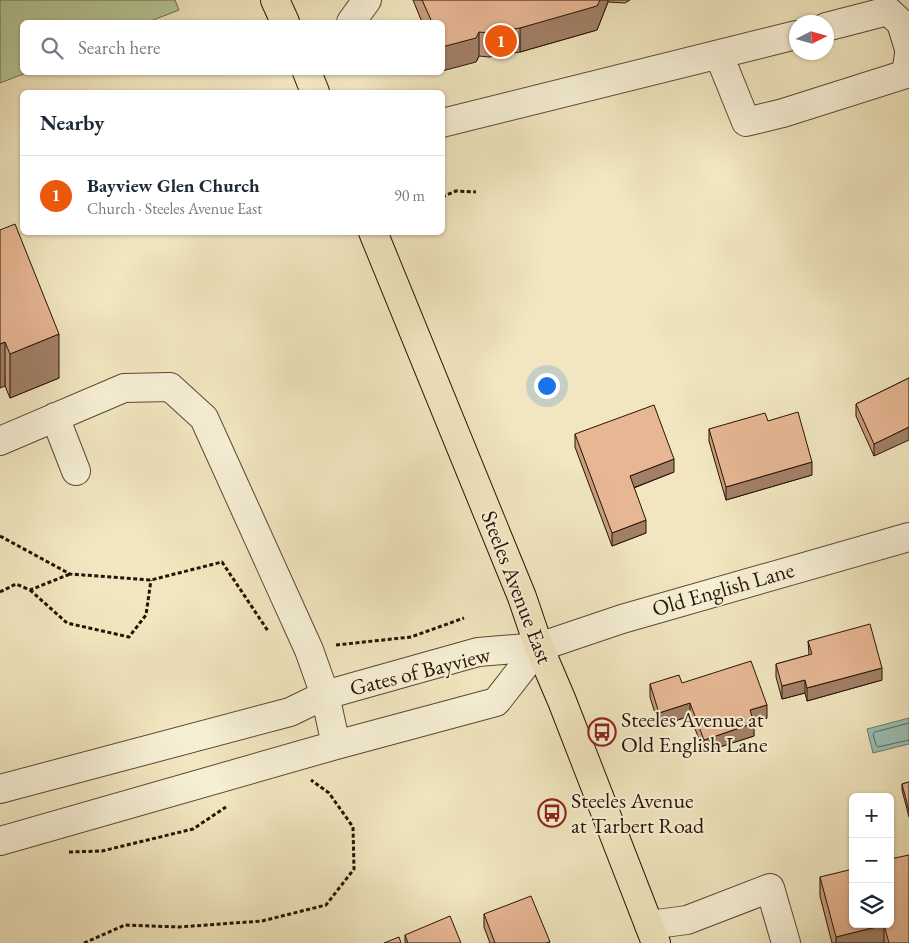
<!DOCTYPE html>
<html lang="en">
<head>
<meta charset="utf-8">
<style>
  :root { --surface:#fff; --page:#f2f2f3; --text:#1f2937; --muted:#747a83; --line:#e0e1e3; --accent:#ea580c }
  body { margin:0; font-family:"EB Garamond",serif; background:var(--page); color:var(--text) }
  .controls { position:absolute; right:15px; bottom:15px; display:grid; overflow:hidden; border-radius:8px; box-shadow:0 1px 4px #0004 }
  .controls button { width:45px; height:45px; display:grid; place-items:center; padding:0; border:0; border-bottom:1px solid var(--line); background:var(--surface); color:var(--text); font:25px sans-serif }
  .compass { position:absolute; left:789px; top:15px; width:45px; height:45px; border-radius:50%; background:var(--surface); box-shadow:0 1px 4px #0004; rotate:85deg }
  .you { position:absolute; left:546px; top:385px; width:18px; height:18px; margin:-12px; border:4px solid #fff; border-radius:50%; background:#1a73e8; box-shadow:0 0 0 8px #1a73e833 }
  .badge { display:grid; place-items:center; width:32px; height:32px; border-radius:50%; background:var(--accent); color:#fff; font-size:16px; font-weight:700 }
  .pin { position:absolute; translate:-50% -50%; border:2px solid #fff; box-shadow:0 1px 5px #0006 }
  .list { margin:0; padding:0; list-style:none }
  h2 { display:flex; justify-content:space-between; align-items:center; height:65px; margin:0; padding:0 20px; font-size:21px }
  h2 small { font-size:16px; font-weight:400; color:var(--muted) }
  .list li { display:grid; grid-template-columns:32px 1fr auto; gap:15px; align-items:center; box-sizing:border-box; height:80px; padding:0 20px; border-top:1px solid var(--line) }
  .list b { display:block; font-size:19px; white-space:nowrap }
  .list p { margin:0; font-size:16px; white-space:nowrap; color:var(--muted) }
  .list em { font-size:16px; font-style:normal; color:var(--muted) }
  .icon { flex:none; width:28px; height:28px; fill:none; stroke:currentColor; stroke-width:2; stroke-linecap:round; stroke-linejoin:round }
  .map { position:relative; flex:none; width:909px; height:943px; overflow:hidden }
  .search { position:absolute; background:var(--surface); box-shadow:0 1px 4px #0004; left:20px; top:20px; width:425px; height:55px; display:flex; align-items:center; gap:12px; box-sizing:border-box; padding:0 18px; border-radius:8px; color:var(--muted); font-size:19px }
  .panel { position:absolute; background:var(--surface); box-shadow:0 1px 4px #0004; left:20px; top:90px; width:425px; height:145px; border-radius:8px }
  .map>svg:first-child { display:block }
</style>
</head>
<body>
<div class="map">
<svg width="909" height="943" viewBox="0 0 909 943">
  <rect width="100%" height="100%" fill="#f1e6bf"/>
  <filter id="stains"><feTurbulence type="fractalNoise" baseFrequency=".004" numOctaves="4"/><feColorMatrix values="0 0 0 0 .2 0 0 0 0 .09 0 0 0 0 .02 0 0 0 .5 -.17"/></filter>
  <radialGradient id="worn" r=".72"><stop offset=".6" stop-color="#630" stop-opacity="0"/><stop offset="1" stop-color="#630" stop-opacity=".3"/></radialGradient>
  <path fill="#b6c695" stroke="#6e6c4d" d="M0,0H175L179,10L148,22H22V72L26,73L0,83Z"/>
  <path fill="#9bbfb4" stroke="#6d7a6e" d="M909,718V744L873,753L867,729Z"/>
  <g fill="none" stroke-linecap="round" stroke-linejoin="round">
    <path stroke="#61695c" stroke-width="1" d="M909,723L875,732L873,734L876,745L878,747L909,740"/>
    <g stroke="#5a4834" stroke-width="30">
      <path id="minor" d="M351,22L367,0
        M826,27L888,11L901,23L909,49
        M719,55L746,122L783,113L906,74L909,54
        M442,123L796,35
        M55,417L76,471
        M0,441L124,388L170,387L204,418L309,650L325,695L336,745
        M0,789L290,712L325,695L478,652L539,647L622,619L909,537
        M0,841L336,745L496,702L539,647
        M649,925L687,920L770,888L786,943"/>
    </g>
    <g stroke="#271305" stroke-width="30">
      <path id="major" d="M275,0L285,22
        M307,72L315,92
        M373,232L522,597L539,647L562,701L656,943"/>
    </g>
    <path stroke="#271305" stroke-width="3" stroke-dasharray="4 2.5" stroke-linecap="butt" d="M442,197L456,191L476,192
      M0,536L70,574L151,580L222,562L268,631
      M30,590L67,623L129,637L146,615L151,580
      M0,592L16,584L30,590L70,574
      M336,645L411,637L464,618
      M69,852L102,851L193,829L226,807
      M84,943L125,925L179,927L262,921L326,905L354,869L353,827L329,793L311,780"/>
    <use href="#minor" stroke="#f6efd5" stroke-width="28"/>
    <use href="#major" stroke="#f1e6bf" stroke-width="28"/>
  </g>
  <path fill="#c79d7f" stroke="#271305" d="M413,0H630L625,3L608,2L597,30L520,52L489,57L479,56L476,62L442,22H422Z
    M0,230L59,378L10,398L5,386Z
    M909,378L874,456L856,416V404Z
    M768,421L812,475L726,500L709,441V429Z
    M575,434L674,472L634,488L646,533L612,546L575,447Z
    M808,641L882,680L807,701L805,693L782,699L776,677V664L809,655Z
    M650,684L767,718L753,722L754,736L704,752L690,716L659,726L650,697Z
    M909,782V817L902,790V784Z
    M820,877L909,943H832L820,896Z
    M484,914L550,943H490L484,927Z
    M405,935L461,943H405Z"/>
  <path fill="#a28068" stroke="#271305" d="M600,0H608V2L597,30L520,52V28Z
    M479,32V56L476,62L442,71V47Z
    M59,334V378L10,398V354Z
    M5,342V386L0,388V344Z
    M909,427V440L874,456V444Z
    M674,459V472L630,489V476Z
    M812,462V475L726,500V487Z
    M646,520V533L612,546V533Z
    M882,668V680L807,701V688Z
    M805,680V693L782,699V686Z
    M690,703V716L659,726V713Z
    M767,705V718L750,723V710Z
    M754,723V736L704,752V740Z
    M884,925V943H836V937Z"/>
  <path fill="#e7b794" stroke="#271305" d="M422,0H600L597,6L520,28L489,33L479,32L476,38L442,47V22H432Z
    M15,224L59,334L10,354L5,342L0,344V230Z
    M909,378V427L874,444L856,404Z
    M654,405L674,459L630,476L646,520L612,533L575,434Z
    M798,412L812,462L726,487L709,429L765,413L768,421Z
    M870,624L882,668L807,688L805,680L782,686L776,664L812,654L808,641Z
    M751,661L767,705L750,710L754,723L704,740L690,703L659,713L650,684L679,675L682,683Z
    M909,782V811L902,784Z
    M909,855V943H889L884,925L836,937L820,877L853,869V924H890V859Z
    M531,896L550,942L546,943H495L484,914Z
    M450,916L461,943H408L405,935Z
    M399,937L401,943H384Z"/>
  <defs>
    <g id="bus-ring" transform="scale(1.4375)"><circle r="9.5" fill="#f6efd5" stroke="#8f2418" stroke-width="1.5"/><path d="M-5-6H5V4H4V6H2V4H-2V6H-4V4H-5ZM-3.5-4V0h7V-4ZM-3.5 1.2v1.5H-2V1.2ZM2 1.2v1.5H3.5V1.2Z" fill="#8f2418"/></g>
  </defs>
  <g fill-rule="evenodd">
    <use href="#bus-ring" x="602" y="732"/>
    <use href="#bus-ring" x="552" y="813"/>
  </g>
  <g text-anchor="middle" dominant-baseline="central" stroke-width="4" stroke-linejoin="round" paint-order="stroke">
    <g font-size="22" fill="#271305" stroke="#f6efd5">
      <text transform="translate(517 587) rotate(69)">Steeles Avenue East</text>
      <text transform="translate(723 589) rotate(-16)">Old English Lane</text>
      <text transform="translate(420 671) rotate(-14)">Gates of Bayview</text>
    </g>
    <g font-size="22" fill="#271305" stroke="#f6efd5" text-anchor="start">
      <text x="621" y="719">Steeles Avenue at<tspan x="621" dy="25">Old English Lane</tspan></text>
      <text x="571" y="800">Steeles Avenue<tspan x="571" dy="25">at Tarbert Road</tspan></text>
    </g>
  </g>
  <rect width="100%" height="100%" filter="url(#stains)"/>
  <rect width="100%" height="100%" fill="url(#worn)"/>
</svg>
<div class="controls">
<button>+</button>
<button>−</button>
<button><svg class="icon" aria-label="layers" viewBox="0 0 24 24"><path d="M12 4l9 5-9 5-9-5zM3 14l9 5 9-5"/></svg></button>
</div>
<svg class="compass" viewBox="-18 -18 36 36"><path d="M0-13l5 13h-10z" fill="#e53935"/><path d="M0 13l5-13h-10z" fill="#747a83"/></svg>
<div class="you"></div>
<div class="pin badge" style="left:501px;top:41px">1</div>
<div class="search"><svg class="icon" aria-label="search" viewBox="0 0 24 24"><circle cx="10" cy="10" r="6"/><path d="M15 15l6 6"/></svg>Search here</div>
<section class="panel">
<h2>Nearby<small></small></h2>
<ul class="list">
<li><span class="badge">1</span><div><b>Bayview Glen Church</b><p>Church · Steeles Avenue East</p></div><em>90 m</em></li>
</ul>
</section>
</div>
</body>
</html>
